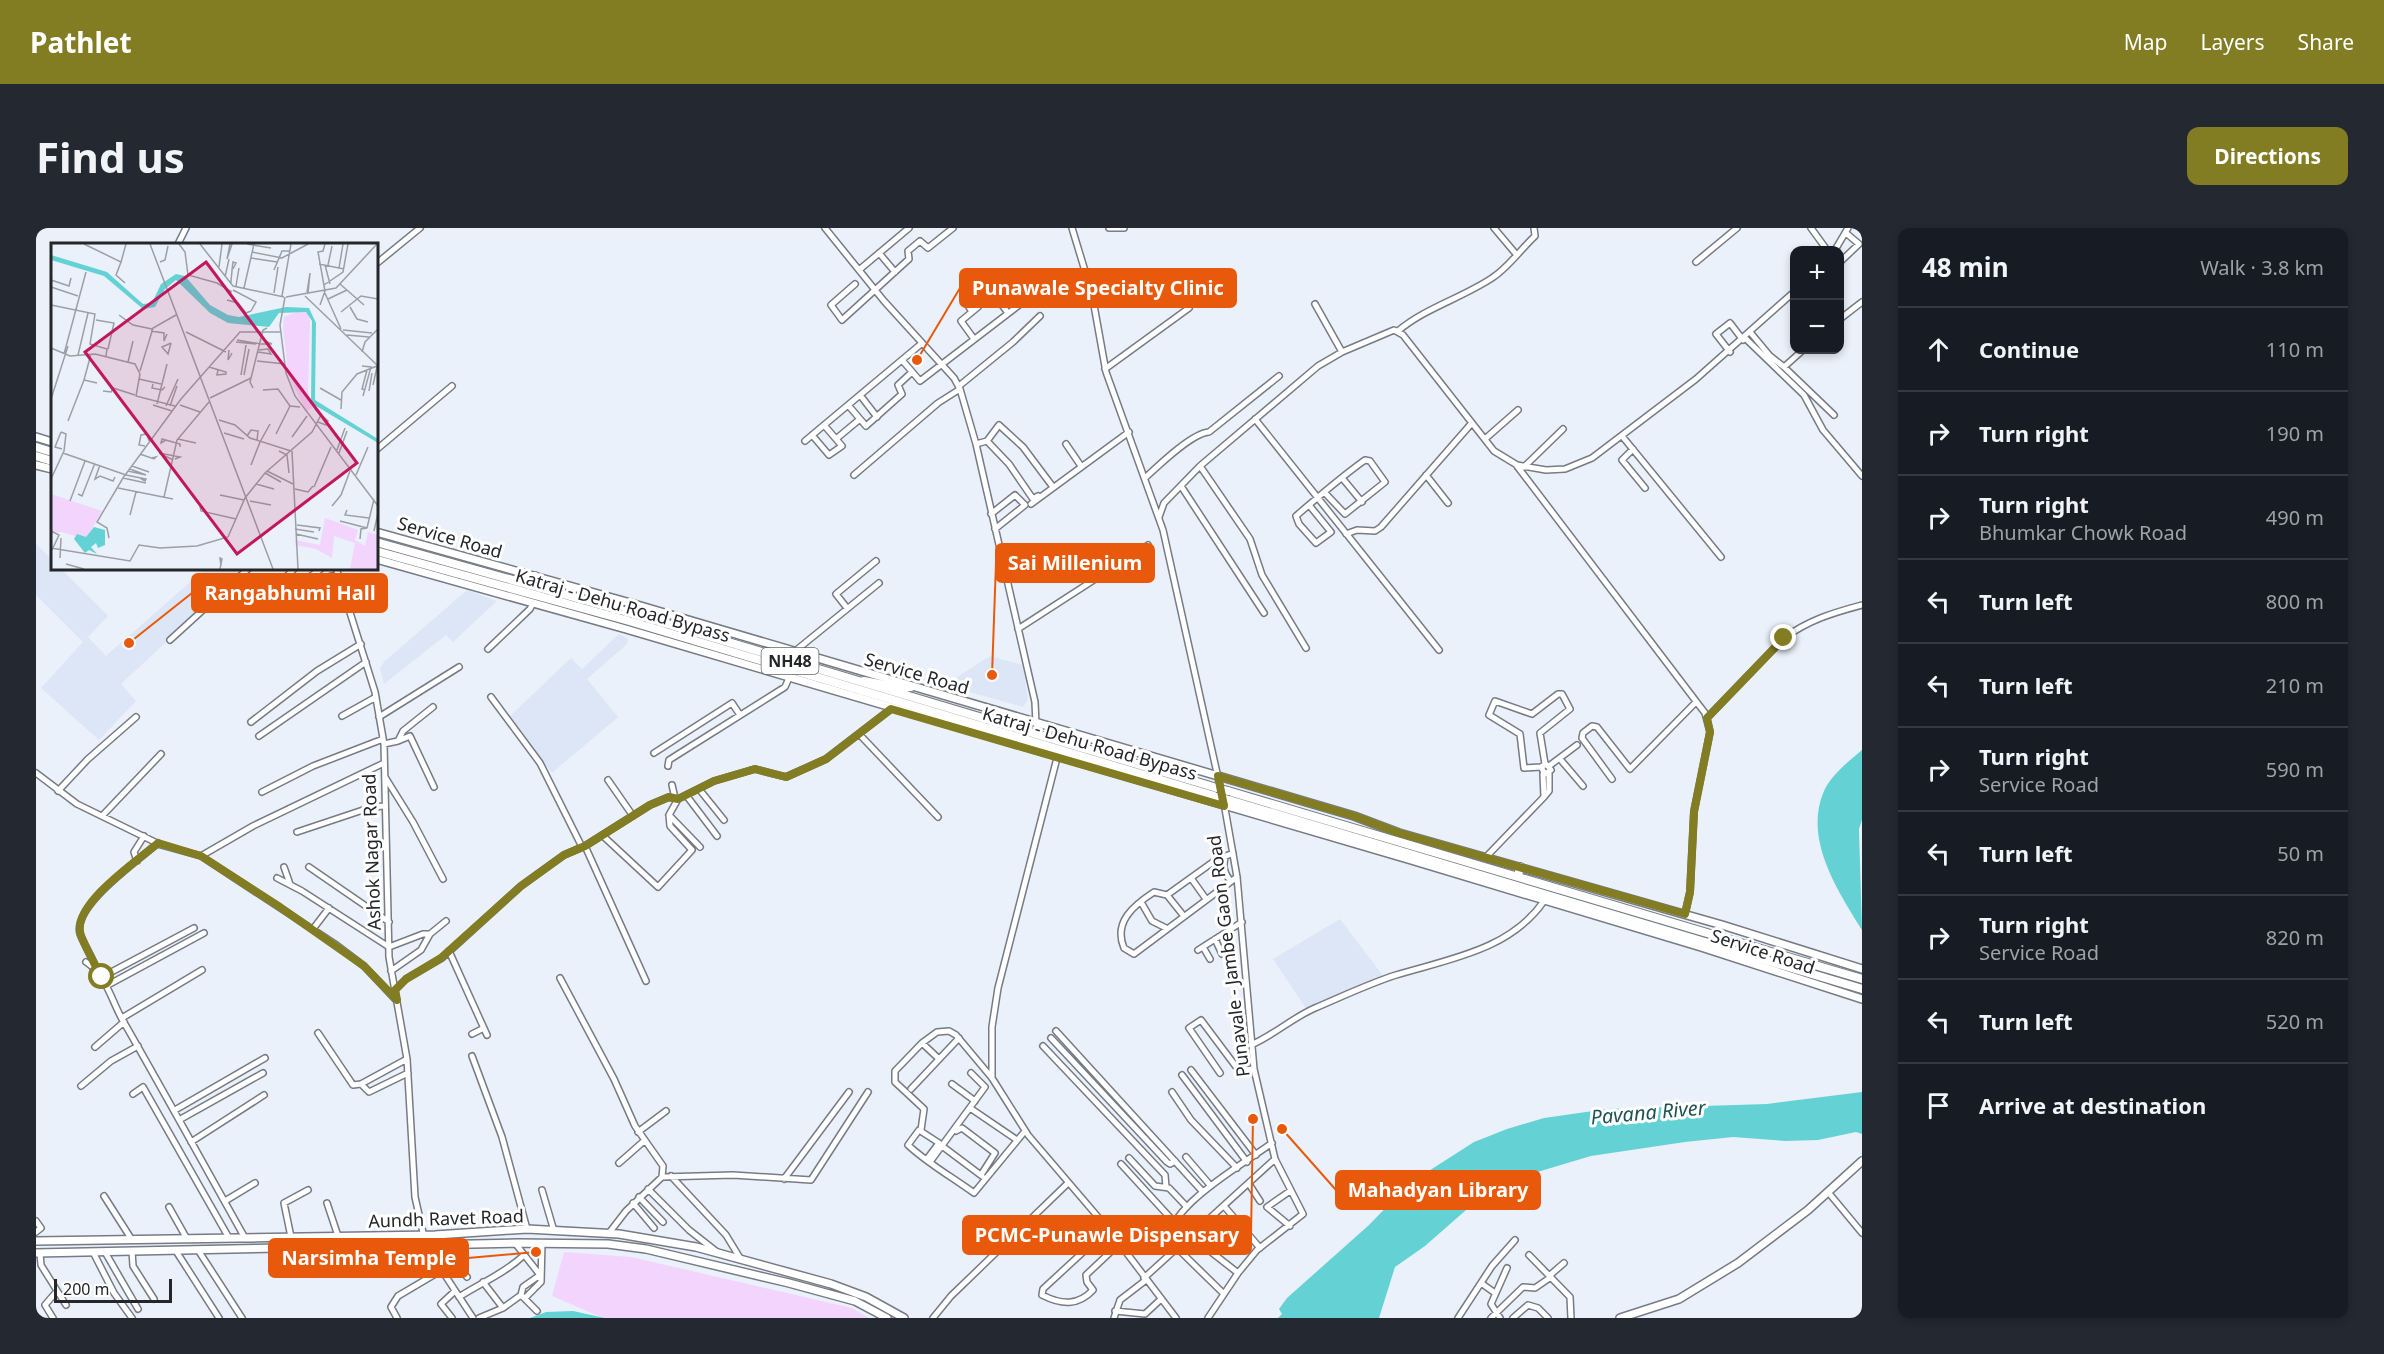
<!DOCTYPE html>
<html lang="en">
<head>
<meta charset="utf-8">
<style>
  :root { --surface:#171b24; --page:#242831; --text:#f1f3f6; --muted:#9ea1a6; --line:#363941; --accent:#827c23 }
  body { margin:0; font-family:"Noto Sans",sans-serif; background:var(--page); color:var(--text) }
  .controls { position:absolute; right:18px; top:18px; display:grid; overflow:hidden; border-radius:12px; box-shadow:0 3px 9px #0003 }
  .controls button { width:54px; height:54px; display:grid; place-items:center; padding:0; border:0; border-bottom:2px solid var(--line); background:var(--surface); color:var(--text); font:30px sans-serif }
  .scale { position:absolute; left:18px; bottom:15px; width:118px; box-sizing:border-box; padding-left:6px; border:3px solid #242629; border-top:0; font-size:16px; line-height:21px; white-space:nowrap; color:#242629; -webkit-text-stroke:4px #fff; paint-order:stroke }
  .stop { position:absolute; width:18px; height:18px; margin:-14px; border:4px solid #827c23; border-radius:50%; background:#fff }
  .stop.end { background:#827c23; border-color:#fff; box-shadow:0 2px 6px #0008 }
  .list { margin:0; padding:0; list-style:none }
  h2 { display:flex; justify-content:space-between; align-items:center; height:78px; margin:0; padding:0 24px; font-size:26px }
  h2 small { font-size:20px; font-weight:400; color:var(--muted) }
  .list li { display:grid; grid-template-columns:39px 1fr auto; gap:18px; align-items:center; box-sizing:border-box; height:84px; padding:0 24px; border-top:2px solid var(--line) }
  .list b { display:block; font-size:22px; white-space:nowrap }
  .list p { margin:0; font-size:20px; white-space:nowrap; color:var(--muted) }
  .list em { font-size:20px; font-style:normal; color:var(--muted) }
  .icon { flex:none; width:33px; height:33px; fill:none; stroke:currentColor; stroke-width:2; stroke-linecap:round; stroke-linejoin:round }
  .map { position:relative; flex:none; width:1826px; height:1090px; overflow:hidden; border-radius:12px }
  header { display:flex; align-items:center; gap:36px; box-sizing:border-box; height:84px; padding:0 30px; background:var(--accent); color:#fff }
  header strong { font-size:28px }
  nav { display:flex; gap:33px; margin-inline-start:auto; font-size:21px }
  .intro { display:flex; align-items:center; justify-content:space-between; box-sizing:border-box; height:144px; padding:0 36px }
  h1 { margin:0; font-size:42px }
  .button { padding:15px 27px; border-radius:12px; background:var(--accent); color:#fff; font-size:21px; font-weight:700 }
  main { display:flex; gap:36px; padding:0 36px }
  aside { flex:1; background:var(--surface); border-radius:12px; box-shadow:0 3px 9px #0003 }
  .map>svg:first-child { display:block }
</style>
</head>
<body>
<header>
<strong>Pathlet</strong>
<nav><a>Map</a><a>Layers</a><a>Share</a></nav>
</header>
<div class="intro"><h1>Find us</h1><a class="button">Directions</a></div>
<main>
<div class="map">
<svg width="1826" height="1090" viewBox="0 0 1826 1090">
  <rect width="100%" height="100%" fill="#eaf1fa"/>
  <path fill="#dce6f6" d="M0,316L16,332V340L25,341L72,388L52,409L70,428L169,341H209L85,456L100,473L63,512L5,460L47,414L0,367Z
    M431,362L461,373L417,414L410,407L348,456L344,440L348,434Z
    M583,406L592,411L591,416L551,451L582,489L516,545L474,488L535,430L546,441Z
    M954,428L987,437L992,471L987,479L909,457Z
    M1304,691L1348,749L1271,782L1237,731Z"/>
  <path fill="#f3d4fc" d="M528,1024L595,1029L816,1080L833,1090H567L516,1068Z"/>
  <path fill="#64d2d4" d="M1826,522V592L1823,601L1826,702C1802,663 1767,611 1788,563C1795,547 1813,533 1826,522Z
    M1826,864V906L1820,904L1782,912L1750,913L1697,909L1649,914L1555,928L1488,948L1446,968L1389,1018L1359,1039L1343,1090H1242L1246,1086L1243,1081L1251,1070L1333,997L1374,955L1438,914L1471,901L1508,890L1571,881L1731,876Z
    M537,1083L569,1090H494L510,1084Z"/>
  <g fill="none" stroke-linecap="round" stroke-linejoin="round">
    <g stroke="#767b84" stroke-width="8">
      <path id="minor" d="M789,0L848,73L918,150L924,161L940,216L999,474L1000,496
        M1036,0L1056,66L1070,144L1127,302L1185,563
        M1073,0H1088
        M1458,0L1480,26
        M1775,0L1791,22
        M142,16L150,0
        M1799,22L1812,0
        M843,25L859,44
        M1660,34L1701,0
        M1804,34L1823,16L1810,5
        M340,36L384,0
        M823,42L873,0
        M819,56L795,77L806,92L873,31L872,23L884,13L892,20L917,0
        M1279,76L1306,124
        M936,84L931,76L943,65
        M1804,91L1826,74
        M1362,103C1389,80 1426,70 1456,50C1472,40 1485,21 1499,8L1498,0
        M1714,104L1734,128L1748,139L1767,122
        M1709,110L1768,167L1787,202L1826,248
        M938,111L925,93L942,79
        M1694,124L1680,106L1694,95L1707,112
        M866,132L884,153L991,71L972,46L956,57L954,61L972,85
        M1748,139L1798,187
        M1069,141L1153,80
        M923,158L977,114L1004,88
        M824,167L841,189
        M812,177L830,198L866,166L862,157L876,144
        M1219,191L1403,422
        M776,207L793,227L806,218L788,197
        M1586,208L1685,329
        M800,211L824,191
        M1449,211L1482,182
        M769,213L885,116
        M951,213L963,197L987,219L1017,259
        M940,216L951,213L973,236L997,271L1002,268
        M1030,216L1045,238
        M1597,221L1586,232L1609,260
        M340,222L416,158
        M1164,238L1214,311L1226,347L1270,420
        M1481,238L1669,485L1674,504L1658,583L1654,664L1649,686
        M1488,239L1527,201
        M818,247L902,175L924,161
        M1390,247L1412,275
        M1109,250C1123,237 1156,205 1173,204L1243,148
        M1307,251L1326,274
        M1145,258L1228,385
        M995,276L1093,204
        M1273,277L1295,304L1280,315L1263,296L1260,288C1282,269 1305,249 1329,232L1334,233L1349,254L1309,286L1289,265
        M955,286L979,267L989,277L959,301
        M1123,289L1128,275L1164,238L1282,138L1306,124L1358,102L1367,107L1458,223L1481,237L1510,242L1529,241L1556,230L1660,151L1758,64
        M1310,306L1321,302L1339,303L1345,299L1435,196
        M300,340L339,464L348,516L353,729L371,831L379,969L390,1018L437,1090
        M242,371C256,358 271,352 286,340
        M275,371L285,351L302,346
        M222,376L259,340
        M811,380L800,366L840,333
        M982,401L1112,317
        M134,412L213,340
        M452,421L494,381L497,375
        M758,424L843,355
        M455,469L504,535L546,619
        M306,488L340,469
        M343,489L423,439
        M1671,490L1748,410C1773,392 1796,385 1826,377
        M215,494L281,443L325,416
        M824,507L902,589
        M223,508L330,434
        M362,513L374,508L398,559
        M348,516L362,513L367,503L397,479
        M618,525L696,475L704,487
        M1524,531L1547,558
        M632,538L633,532L749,459L753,450
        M1513,538L1541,517
        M1505,539L1509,546L1515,542L1510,536L1505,539L1488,540L1484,506L1453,487L1459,473L1496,486L1522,466H1526L1534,481L1504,505L1509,536
        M0,545L41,576L125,617L165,628L299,716L328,738L359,771
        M1507,546L1508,569L1513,563V545
        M349,549L377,594L407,651
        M1576,551L1546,510L1547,505L1556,498L1561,499L1594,541L1660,474
        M572,552L597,588
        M636,557L639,570
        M663,561L688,592
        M22,563L52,531L100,489
        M226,564L277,538L347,511
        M650,567L681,608
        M67,587L125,526
        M633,587L664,619
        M261,604L336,579L348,578
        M566,607L622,659L656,622L634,598L633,587L642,571
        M549,618L610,753
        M165,628L217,598L348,535
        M1190,628C1186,636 1188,646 1195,653
        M1449,630L1508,569
        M101,633L98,624L108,608
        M248,639L254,656
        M273,639L353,694
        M241,650L266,663L353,719L387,706H394L410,693
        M1155,650L1170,671
        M1131,667L1177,634L1197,625
        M1105,674L1116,693L1130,700
        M1147,687L1131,667L1118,664C1098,677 1077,694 1088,720L1098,726L1201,649
        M277,701L293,680
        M1179,711L1186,726
        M1167,719L1174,731
        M1162,722L1206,694
        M413,723L451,807
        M50,734C70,747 75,771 86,791C128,864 168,937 209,1010
        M60,740C56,728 48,717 44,706C36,678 103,632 122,615
        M355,743L385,722L394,706
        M66,749L158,700
        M524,750L578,851L599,898L627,938L626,949
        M70,758L168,705
        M359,762L370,751L406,730L485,658L528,627L549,618L614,577L633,569L642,571L678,553L719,541L750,549L790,531L855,481
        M86,790L166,742
        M1020,803L1167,964
        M282,805L317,857L325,856L371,831
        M436,806L448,800
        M1015,810L1131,934L1134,936L1139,933
        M886,815L902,830
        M1215,817C1238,807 1256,790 1279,780C1305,769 1332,756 1360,747C1413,731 1474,722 1508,673
        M1007,818L1129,947L1130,959
        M59,819L88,794
        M436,828L466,909L491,1001
        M1155,842L1220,927
        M1184,845L1153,800L1165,792L1201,840L1207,842L1218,841
        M1146,847L1211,934
        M956,850V799L962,760L1022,526
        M325,856L333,864L372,845
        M916,856L939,873
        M45,858L75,833L102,818
        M875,861L923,810
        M1136,864L1155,892L1201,940
        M97,866L107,859L193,1010
        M934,880L981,912
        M139,882L229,830
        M143,892L227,845
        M885,902L888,881L859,854V843L886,815L901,804L913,803L920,807L956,850L992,907L1074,1003L1140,1090
        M920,903L926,900L959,925L945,947
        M602,904L630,883
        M155,914L228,867
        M906,918L946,948
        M1150,929L1174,957
        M1093,930L1119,958L1133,960L1151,979
        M891,931L903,915L883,902L872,917C891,935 916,949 938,965L989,903
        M894,934L949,859L935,845
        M583,935L608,913
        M1085,936L1139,995
        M635,948L690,1007L704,1030
        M748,951L813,864
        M1213,956L1224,973
        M612,961L653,1002L681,1024
        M506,962L518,1003
        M1254,963L1231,979L1254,998
        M1792,964L1826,1005
        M68,968L96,1012
        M603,969L627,994
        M189,973L219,955
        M291,975L302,1008
        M597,975L618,1000
        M1188,978L1224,1020
        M133,979L151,1011
        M0,993L5,1000L0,1004
        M1072,1001L1007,1061L1006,1067C1026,1077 1042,1078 1057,1062L1051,1054L1050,1047L1084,1015
        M573,1005L590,983L626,949L697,947L775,952L832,864
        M255,1009L248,975L272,962
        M1156,1009L1202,1045
        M479,1015L504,1047
        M1141,1020L1188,1066
        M162,1022L206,1090
        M96,1023L97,1038L118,1071
        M140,1023L183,1090
        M57,1024L78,1065L96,1090
        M69,1024L102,1081
        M1134,1024C1118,984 1210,935 1236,915
        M4,1025L5,1037L30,1077
        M1493,1027L1534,1069L1535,1090
        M409,1047L423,1039L431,1049
        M1513,1048L1528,1035
        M1108,1050L1239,931
        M447,1054L467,1080
        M1445,1055L1459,1065
        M485,1067L487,1059L504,1047
        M423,1069C445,1055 469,1045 487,1028
        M490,1069L505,1054L506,1015
        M1079,1083L1109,1086L1124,1072
        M17,1090L9,1077L21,1063
        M361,1090L355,1079L362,1068L406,1042
        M416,1090L405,1076L419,1063
        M443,1090L467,1080L485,1067L501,1083
        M897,1090L915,1068L1031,956
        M1078,1090L1084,1072L1110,1052
        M1172,1090L1202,1045L1221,1022L1267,986L1239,931L1218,841L1201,649L1188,575
        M1422,1090L1456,1038L1479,1012
        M1455,1090L1487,1059L1499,1060L1515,1049
        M1464,1090L1455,1076L1471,1040
        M1477,1090L1492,1077L1502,1080L1512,1090"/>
    </g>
    <g stroke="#767b84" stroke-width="10">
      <path id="major" d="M0,209L16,214
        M0,237L16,241
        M340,304L598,376L1318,588L1363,605L1686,697L1826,741
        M340,331L590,401L1375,632L1665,719L1826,771
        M0,1013L399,1007L491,1001L583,1006L660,1019L795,1056L830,1069L868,1090
        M0,1025L482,1015L572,1016L610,1021L753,1055L819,1073L851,1090
        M1584,1090L1643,1071L1702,1035L1772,982L1826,933"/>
    </g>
    <g stroke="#767b84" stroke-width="10">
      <path id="highway" d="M0,219L16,224
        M0,228L16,233
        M340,314L595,385L1181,560
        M340,323L593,393L1182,569
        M495,357L499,348
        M758,434L770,428
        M828,453L864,460L875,459
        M1192,563L1826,751
        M1193,572L1826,761
        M1482,648L1484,639"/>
    </g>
    <use href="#minor" stroke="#fff" stroke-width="5"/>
    <use href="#major" stroke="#fff" stroke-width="7"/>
    <use href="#highway" stroke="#fff" stroke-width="8"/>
    <g stroke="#767b84" stroke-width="10" stroke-linecap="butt">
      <path id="highway-bridge" d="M1181,560L1192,563
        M1182,569L1193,572"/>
    </g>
    <use href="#highway-bridge" stroke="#fff" stroke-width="8"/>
  </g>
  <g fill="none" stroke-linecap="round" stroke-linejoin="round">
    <path stroke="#827c23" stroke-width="8" d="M66,749C62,743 44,709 44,703C40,674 101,633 122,615L165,628L241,677L328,738L361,772L359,762L370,751L405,730L485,658L528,627L549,618L614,577L633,569L642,571L678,553L719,541L750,549L790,531L855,481L1188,578L1182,548L1318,588L1363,605L1649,686L1654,664L1658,584L1674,504L1671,490L1748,410"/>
  </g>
  <g text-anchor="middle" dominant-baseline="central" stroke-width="6" stroke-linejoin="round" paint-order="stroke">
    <rect fill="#fff" stroke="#666769" stroke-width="1.5" x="725.5" y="420" width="57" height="26" rx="4.5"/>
    <g font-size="16" font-weight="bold" fill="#242629">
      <text x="754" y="433">NH48</text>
    </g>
    <g font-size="18" fill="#242629" stroke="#fff">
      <text transform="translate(414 309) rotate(16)">Service Road</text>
      <text transform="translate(587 377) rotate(16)">Katraj - Dehu Road Bypass</text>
      <text transform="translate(881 445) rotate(16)">Service Road</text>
      <text transform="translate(1054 515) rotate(16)">Katraj - Dehu Road Bypass</text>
      <text transform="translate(335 624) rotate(-92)">Ashok Nagar Road</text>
      <text transform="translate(1727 723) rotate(18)">Service Road</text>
      <text transform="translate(1192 728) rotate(-97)">Punavale - Jambe Gaon Road</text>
      <text transform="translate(410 990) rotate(-2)">Aundh Ravet Road</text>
    </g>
    <g font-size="20" font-style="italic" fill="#215252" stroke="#fff">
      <text transform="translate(1612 884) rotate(-5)">Pavana River</text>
    </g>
  </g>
  <g transform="translate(15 15)">
    <rect width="327" height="327" fill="#eaf1fa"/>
    <path d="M248,68L257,70L259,78L257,147L261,165L255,168L237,131L232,84L233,74ZM0,251L51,268L35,296L11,289L0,290ZM274,275L307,287L304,297L314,303L317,289L327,292V326H299L304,300L283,293L281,315L265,306L244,302V297L269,302Z" fill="#f3d4fc"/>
    <path d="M0,12L56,29L92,61L101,60L110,41L125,31L134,33L159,62L177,72L188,74L235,64L258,65L265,80L264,157L327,196V200L260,160L261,78L255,69L228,70L218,84L177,80L159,70L125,37L114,46L104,64L92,66L53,33L0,17ZM43,284L54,287V302L47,305L45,300L40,304L46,311L38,307L34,310L23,296L26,291L35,294Z" fill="#64d2d4"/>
    <path fill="none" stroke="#9ba0a6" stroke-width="1.5" d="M33,1L70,19L65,32L74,40M99,1L222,326M128,1L134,9L137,32L166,40L181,49M149,1L182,43L233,54M179,1L176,16L181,1M196,1L220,5M201,9L231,15L257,1M200,15L226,19M70,19L75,1M109,19L114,17L117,3M268,21L293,26M274,22L279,41M277,22L281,3M168,24L171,1M288,25L292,1M223,27L231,8H239M174,34L178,16M0,37L18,43L20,35M180,40V38L181,28V27L182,19L185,20L182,26M289,41L313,62M273,42L292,29L297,1M185,43L188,25M0,44L27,53M193,45L203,1M273,48L290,86M256,49L259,30L257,50M223,50L227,24M231,53L240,1M254,53L326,122M234,54L229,82L235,130L244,153L327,263M235,54L285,45L326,1M277,56L296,47M176,57L187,60L195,70L200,68L205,59L182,47M0,62L44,71L39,101L56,106L55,113M269,62L274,48L267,9L272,8L274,1M299,64L306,76L317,79M290,69L310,53L327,56M68,72L82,82L101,86M45,77L63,80L57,106M292,87L321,90M100,88L113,90V98L116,91M135,89L175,109M296,92L318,94M186,97L210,101M185,99L205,101M120,100L111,104L117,111L120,100M210,101H221L214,98M0,105L19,113L44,111L84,121L89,131L85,153L124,163M178,107L177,117L181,110M207,109L220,111L217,106L208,107M311,109L314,99L327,86M13,111L35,29M40,111L33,137L46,140M27,112L37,70M206,118L234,121M77,119L82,98M311,123L320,124L312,153M158,124L175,129V131L166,132L167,127M89,128L102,85L125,72M190,132L195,102M193,132L198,106M88,136L110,141M102,141L101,145L111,147L114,144M322,142L326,124M202,145L199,139L212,87L216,85M269,145L290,157M212,147L227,146L239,163L249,164M314,147L311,146L316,127M52,148L60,149L62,145L84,152M318,148L321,130M159,155L200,135M0,156L17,103M106,161L116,121M102,162L121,168M129,162L149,169M115,163L127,136M119,163L126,143M264,166L277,178L275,182L267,179M290,166L291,149L306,131L326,123M168,177L184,182L199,195L240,208M17,178L33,137M10,189L4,204L11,206M173,190L193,196M225,191L239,163M196,193L200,187L207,188L206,198M241,194L256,173M127,196L145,200M115,197L110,200L111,196L129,201V204M209,199L219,181M94,203L88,202L90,192L96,191L98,198M286,207L294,185M228,208L236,212L238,230M241,208L247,326M12,210L75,232M288,210L296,188M89,211L103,216L105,214L101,215M122,217L108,210L129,214L124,216M49,222L44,236L49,233L62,238L64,234M200,222L209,199M81,223L98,229M77,228L95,232L79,226M216,228L242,241M214,230L230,239M75,232L95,236L94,238L89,235M305,232L317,204M72,235L95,240M0,236L13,208L15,191L10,189M205,241L223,246M263,244L280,204M67,245L122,256M244,246L257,249L262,243M27,251L31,253L44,220M169,252L193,257M113,254L126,197L158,159M19,258L34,218M199,258L220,262M149,263L150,268L185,276M281,263L290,252L299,228M296,267L294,272L318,275M79,272L85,249M289,278L316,285L310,286L309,296M246,282L269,285L268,288M316,285L323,256M244,286L263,289M0,288L8,292L1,307M323,288L327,270M245,291L267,296M58,295L56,285L46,279L72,235L130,156L189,89H230M0,305L79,318L88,302L109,305L146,303L177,294L194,255L214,230L261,189L270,172M9,315L10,295M15,321L33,326M169,326L171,316L169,315L170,323"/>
    <path fill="#c2185b" fill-opacity="0.15" stroke="#c2185b" stroke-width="3" d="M155,19L306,220L186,311L34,109Z"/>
    <rect width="327" height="327" fill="none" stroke="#242629" stroke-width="3"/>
  </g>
  <path fill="none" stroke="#e8590c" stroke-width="2" d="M881 132L924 60M956 447L960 335M93 415L156 365M1246 901L1300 962M1217 891L1215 1007M500 1024L432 1030"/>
  <g fill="#e8590c" stroke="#fff" stroke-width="2">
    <circle cx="881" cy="132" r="6"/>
    <circle cx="956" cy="447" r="6"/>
    <circle cx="93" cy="415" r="6"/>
    <circle cx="1246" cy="901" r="6"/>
    <circle cx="1217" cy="891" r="6"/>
    <circle cx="500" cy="1024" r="6"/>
  </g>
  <g fill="#e8590c" stroke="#e8590c" stroke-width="2">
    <rect x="924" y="41" width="276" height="38" rx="6"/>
    <rect x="960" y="316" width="158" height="38" rx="6"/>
    <rect x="156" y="346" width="195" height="38" rx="6"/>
    <rect x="1300" y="943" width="204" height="38" rx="6"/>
    <rect x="927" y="988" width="288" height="38" rx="6"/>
    <rect x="233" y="1011" width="199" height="38" rx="6"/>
  </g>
  <g font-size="20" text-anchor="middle" font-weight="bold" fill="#fff">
    <text x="1062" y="67">Punawale Specialty Clinic</text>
    <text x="1039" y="342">Sai Millenium</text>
    <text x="254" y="372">Rangabhumi Hall</text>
    <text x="1402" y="969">Mahadyan Library</text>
    <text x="1071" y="1014">PCMC-Punawle Dispensary</text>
    <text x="333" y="1037">Narsimha Temple</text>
  </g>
</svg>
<div class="controls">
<button>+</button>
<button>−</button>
</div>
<div class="scale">200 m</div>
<div class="stop" style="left:66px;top:749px"></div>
<div class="stop end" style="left:1748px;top:410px"></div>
</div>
<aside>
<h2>48 min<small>Walk · 3.8 km</small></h2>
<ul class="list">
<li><svg class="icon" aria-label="ahead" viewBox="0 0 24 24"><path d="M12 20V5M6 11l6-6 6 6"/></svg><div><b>Continue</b></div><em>110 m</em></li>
<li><svg class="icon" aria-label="right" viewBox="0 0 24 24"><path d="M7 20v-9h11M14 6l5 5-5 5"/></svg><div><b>Turn right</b></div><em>190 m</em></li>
<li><svg class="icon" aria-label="right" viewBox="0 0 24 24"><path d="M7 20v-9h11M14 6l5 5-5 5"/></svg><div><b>Turn right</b><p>Bhumkar Chowk Road</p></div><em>490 m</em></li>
<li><svg class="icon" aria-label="left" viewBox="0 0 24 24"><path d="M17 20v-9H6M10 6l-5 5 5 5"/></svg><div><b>Turn left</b></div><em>800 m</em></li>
<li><svg class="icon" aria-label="left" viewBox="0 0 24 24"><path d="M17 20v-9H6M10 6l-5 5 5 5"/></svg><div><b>Turn left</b></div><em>210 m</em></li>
<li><svg class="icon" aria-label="right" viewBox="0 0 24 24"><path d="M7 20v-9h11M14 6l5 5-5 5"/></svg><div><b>Turn right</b><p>Service Road</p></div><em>590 m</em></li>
<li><svg class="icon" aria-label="left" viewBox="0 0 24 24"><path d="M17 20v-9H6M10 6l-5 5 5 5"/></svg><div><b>Turn left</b></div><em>50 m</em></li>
<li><svg class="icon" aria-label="right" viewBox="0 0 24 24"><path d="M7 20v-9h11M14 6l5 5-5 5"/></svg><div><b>Turn right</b><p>Service Road</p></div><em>820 m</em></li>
<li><svg class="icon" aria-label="left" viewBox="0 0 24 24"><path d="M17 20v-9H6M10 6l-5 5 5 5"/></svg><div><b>Turn left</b></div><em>520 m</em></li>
<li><svg class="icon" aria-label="arrive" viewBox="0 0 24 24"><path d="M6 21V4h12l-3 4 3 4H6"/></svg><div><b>Arrive at destination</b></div></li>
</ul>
</aside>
</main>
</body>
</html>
